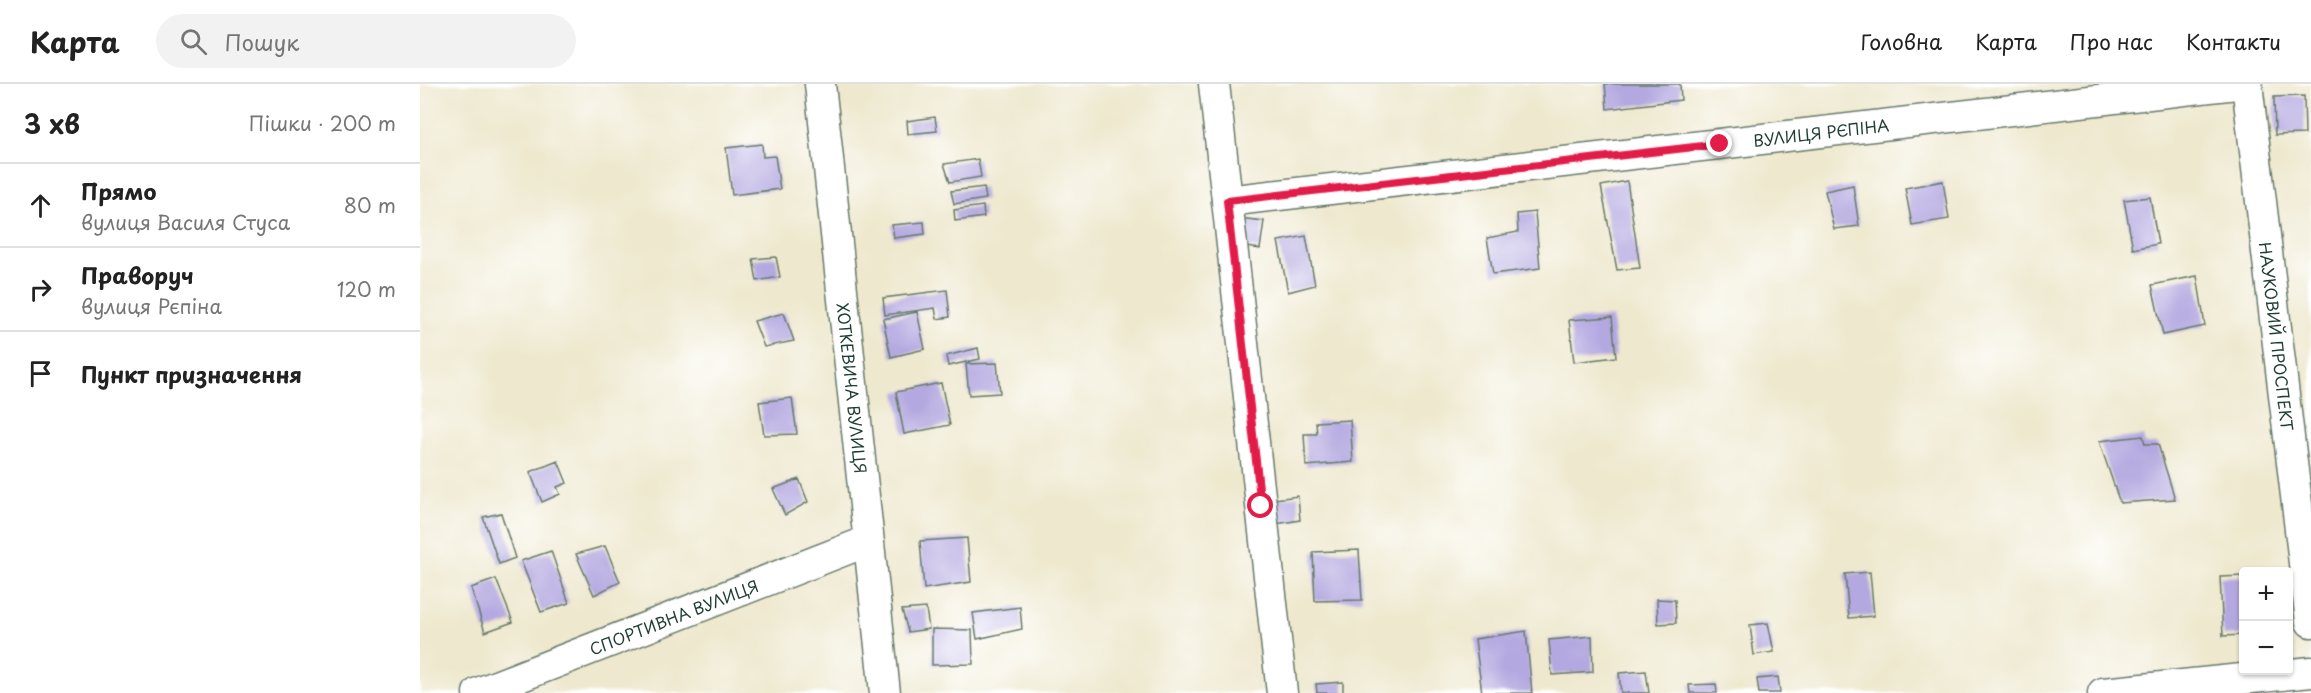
<!DOCTYPE html>
<html lang="uk">
<head>
<meta charset="utf-8">
<style>
  :root { --surface:#fff; --page:#f2f2f2; --text:#222; --muted:#767676; --line:#e0e0e0 }
  body { margin:0; font-family:"Playpen Sans",sans-serif; background:var(--page); color:var(--text) }
  .controls { position:absolute; right:18px; bottom:18px; display:grid; overflow:hidden; border-radius:6px; box-shadow:0 2px 4px #0004 }
  .controls button { width:54px; height:54px; display:grid; place-items:center; padding:0; border:0; border-bottom:2px solid var(--line); background:var(--surface); color:var(--text); font:30px sans-serif }
  .stop { position:absolute; width:18px; height:18px; margin:-14px; border:4px solid #e11d48; border-radius:50%; background:#fff }
  .stop.end { background:#e11d48; border-color:#fff; box-shadow:0 2px 6px #0008 }
  .list { margin:0; padding:0; list-style:none }
  h2 { display:flex; justify-content:space-between; align-items:center; height:78px; margin:0; padding:0 24px; font-size:26px }
  h2 small { font-size:20px; font-weight:400; color:var(--muted) }
  .list li { display:grid; grid-template-columns:39px 1fr auto; gap:18px; align-items:center; box-sizing:border-box; height:84px; padding:0 24px; border-top:2px solid var(--line) }
  .list b { display:block; font-size:22px; white-space:nowrap }
  .list p { margin:0; font-size:20px; white-space:nowrap; color:var(--muted) }
  .list em { font-size:20px; font-style:normal; color:var(--muted) }
  .icon { flex:none; width:33px; height:33px; fill:none; stroke:currentColor; stroke-width:2; stroke-linecap:round; stroke-linejoin:round }
  .map { position:relative; flex:none; width:1891px; height:609px; overflow:hidden }
  header { display:flex; align-items:center; gap:36px; box-sizing:border-box; height:84px; padding:0 30px; background:var(--surface); border-bottom:2px solid var(--line) }
  header strong { font-size:28px }
  nav { display:flex; gap:33px; margin-inline-start:auto; font-size:21px }
  .search { width:420px; height:54px; background:var(--page); display:flex; align-items:center; gap:15px; box-sizing:border-box; padding:0 21px; border-radius:33px; color:var(--muted); font-size:22px }
  main { display:flex }
  aside { flex:1; background:var(--surface) }
  .map>svg:first-child { display:block }
</style>
</head>
<body>
<header>
<strong>Карта</strong>
<div class="search"><svg class="icon" aria-label="search" viewBox="0 0 24 24"><circle cx="10" cy="10" r="6"/><path d="M15 15l6 6"/></svg>Пошук</div>
<nav><a>Головна</a><a>Карта</a><a>Про нас</a><a>Контакти</a></nav>
</header>
<main>
<aside>
<h2>3 хв<small>Пішки · 200 m</small></h2>
<ul class="list">
<li><svg class="icon" aria-label="ahead" viewBox="0 0 24 24"><path d="M12 20V5M6 11l6-6 6 6"/></svg><div><b>Прямо</b><p>вулиця Василя Стуса</p></div><em>80 m</em></li>
<li><svg class="icon" aria-label="right" viewBox="0 0 24 24"><path d="M7 20v-9h11M14 6l5 5-5 5"/></svg><div><b>Праворуч</b><p>вулиця Рєпіна</p></div><em>120 m</em></li>
<li><svg class="icon" aria-label="arrive" viewBox="0 0 24 24"><path d="M6 21V4h12l-3 4 3 4H6"/></svg><div><b>Пункт призначення</b></div></li>
</ul>
</aside>
<div class="map">
<svg width="1891" height="609" viewBox="0 0 1891 609">
  <rect width="100%" height="100%" fill="#fff"/>
  <filter id="ink" filterUnits="userSpaceOnUse"><feTurbulence type="fractalNoise" baseFrequency=".0167" numOctaves="2"/><feDisplacementMap in="SourceGraphic" scale="12" xChannelSelector="R" yChannelSelector="G"/><feConvolveMatrix kernelMatrix="1 2 1 2 8 2 1 2 1" color-interpolation-filters="sRGB"/></filter>
  <filter id="wash" filterUnits="userSpaceOnUse"><feTurbulence type="fractalNoise" baseFrequency=".008" numOctaves="4" result="noise"/><feDisplacementMap in="SourceGraphic" scale="24" xChannelSelector="R" yChannelSelector="G"/><feGaussianBlur stdDeviation="1.35" result="paint"/><feColorMatrix in="noise" values="0 0 0 0 0 0 0 0 0 0 0 0 0 0 0 0 0 1.4 0 .05"/><feComposite in="paint" operator="in"/></filter>
  <g filter="url(#wash)">
    <rect width="100%" height="100%" fill="#eee8ce"/>
    <g id="blocks">
      <path fill="#b3a8e0" d="M1185,0H1260L1261,16L1187,25Z
        M1884,12L1885,50L1855,51L1854,13Z
        M515,33L517,47L488,50L487,37Z
        M342,60L343,73L355,72L360,105L312,111L306,64Z
        M558,75L561,93L530,98L524,80Z
        M1207,97L1220,184L1197,186L1181,102Z
        M1523,97L1529,135L1492,141L1485,104Z
        M1433,101L1439,142L1414,145L1405,107Z
        M564,103L566,115L534,120L531,107Z
        M1730,113L1738,160L1713,165L1704,116Z
        M563,122L564,133L535,137L534,126Z
        M1115,128L1120,184L1073,190L1067,154L1098,148L1097,130Z
        M818,134L844,137L840,165L814,161Z
        M504,138L505,150L474,154L472,141Z
        M886,152L895,201L868,208L858,157Z
        M356,173L360,193L337,197L333,175Z
        M1777,192L1785,242L1743,251L1732,201Z
        M527,206L530,233L517,235L515,224L465,231L463,214Z
        M497,228L505,265L471,273L463,235Z
        M364,229L374,257L344,263L334,237Z
        M1192,233L1196,273L1154,278L1149,236Z
        M558,264L560,275L528,282L526,272Z
        M577,279L580,309L549,311L546,280Z
        M521,299L530,341L484,350L476,308Z
        M372,314L377,350L344,351L339,318Z
        M930,336L933,378L886,382L884,350H897L896,338Z
        M1723,352L1725,360H1738L1755,415L1700,419L1679,357Z
        M138,377L147,399L137,403L140,410L122,418L110,388Z
        M379,395L388,418L365,431L353,405Z
        M878,412L880,436L850,441L847,416Z
        M81,429L95,474L79,480L63,433Z
        M547,454L551,498L504,505L500,457Z
        M185,462L200,498L174,511L156,470Z
        M939,466L942,516L895,517L893,468Z
        M131,467L149,519L121,528L101,477Z
        M1450,488L1454,532L1429,534L1425,490Z
        M1824,492V551L1803,552L1800,493Z
        M76,495L93,538L65,548L51,504Z
        M1237,515L1255,516L1256,539L1238,540Z
        M600,523L602,545L557,555L553,529Z
        M506,524L509,545L488,548L482,526Z
        M1348,539L1354,568L1334,571L1330,541Z
        M512,545L552,546L553,580L512,581Z
        M1106,547L1112,609H1062L1055,555Z
        M1172,552L1173,588L1132,591L1129,556Z
        M1226,587L1229,609H1201L1199,589Z
        M1358,593L1360,609H1339L1337,595Z
        M923,598V609H897L896,600Z
        M1296,600L1297,609H1270L1269,601Z"/>
    </g>
  </g>
  <g filter="url(#ink)">
    <use href="#blocks" fill-opacity="0" stroke="#67796a" stroke-width="1.5"/>
    <g fill="none" stroke-linecap="round" stroke-linejoin="round">
      <g stroke="#67796a" stroke-width="33">
        <g id="minor">
          <path id="s1" d="M400,0L465,609"/>
          <path d="M794,0L862,609"/>
          <path id="s2" d="M1827,0L1891,538"/>
          <path id="s3" d="M807,117L1816,0"/>
          <path id="s4" d="M58,609L448,457"/>
          <path d="M1683,609L1891,588"/>
        </g>
      </g>
      <use href="#minor" stroke="#fff" stroke-width="30"/>
    </g>
  </g>
  <g fill="none" stroke-linecap="round" stroke-linejoin="round" filter="url(#ink)">
    <path stroke="#e11d48" stroke-width="8" d="M841,422L807,117L1300,60"/>
  </g>
  <g text-anchor="middle" dominant-baseline="central" stroke-width="5" stroke-linejoin="round" paint-order="stroke">
    <g font-size="16" fill="#1f3d34" stroke="#fff">
      <text stroke="none"><textPath href="#s3" startOffset="598">ВУЛИЦЯ РЄПІНА</textPath></text>
      <text stroke="none"><textPath href="#s2" startOffset="254">НАУКОВИЙ ПРОСПЕКТ</textPath></text>
      <text stroke="none"><textPath href="#s1" startOffset="306">ХОТКЕВИЧА ВУЛИЦЯ</textPath></text>
      <text stroke="none"><textPath href="#s4" startOffset="210">СПОРТИВНА ВУЛИЦЯ</textPath></text>
    </g>
  </g>
</svg>
<div class="controls">
<button>+</button>
<button>−</button>
</div>
<div class="stop" style="left:841px;top:422px"></div>
<div class="stop end" style="left:1300px;top:60px"></div>
</div>
</main>
</body>
</html>
